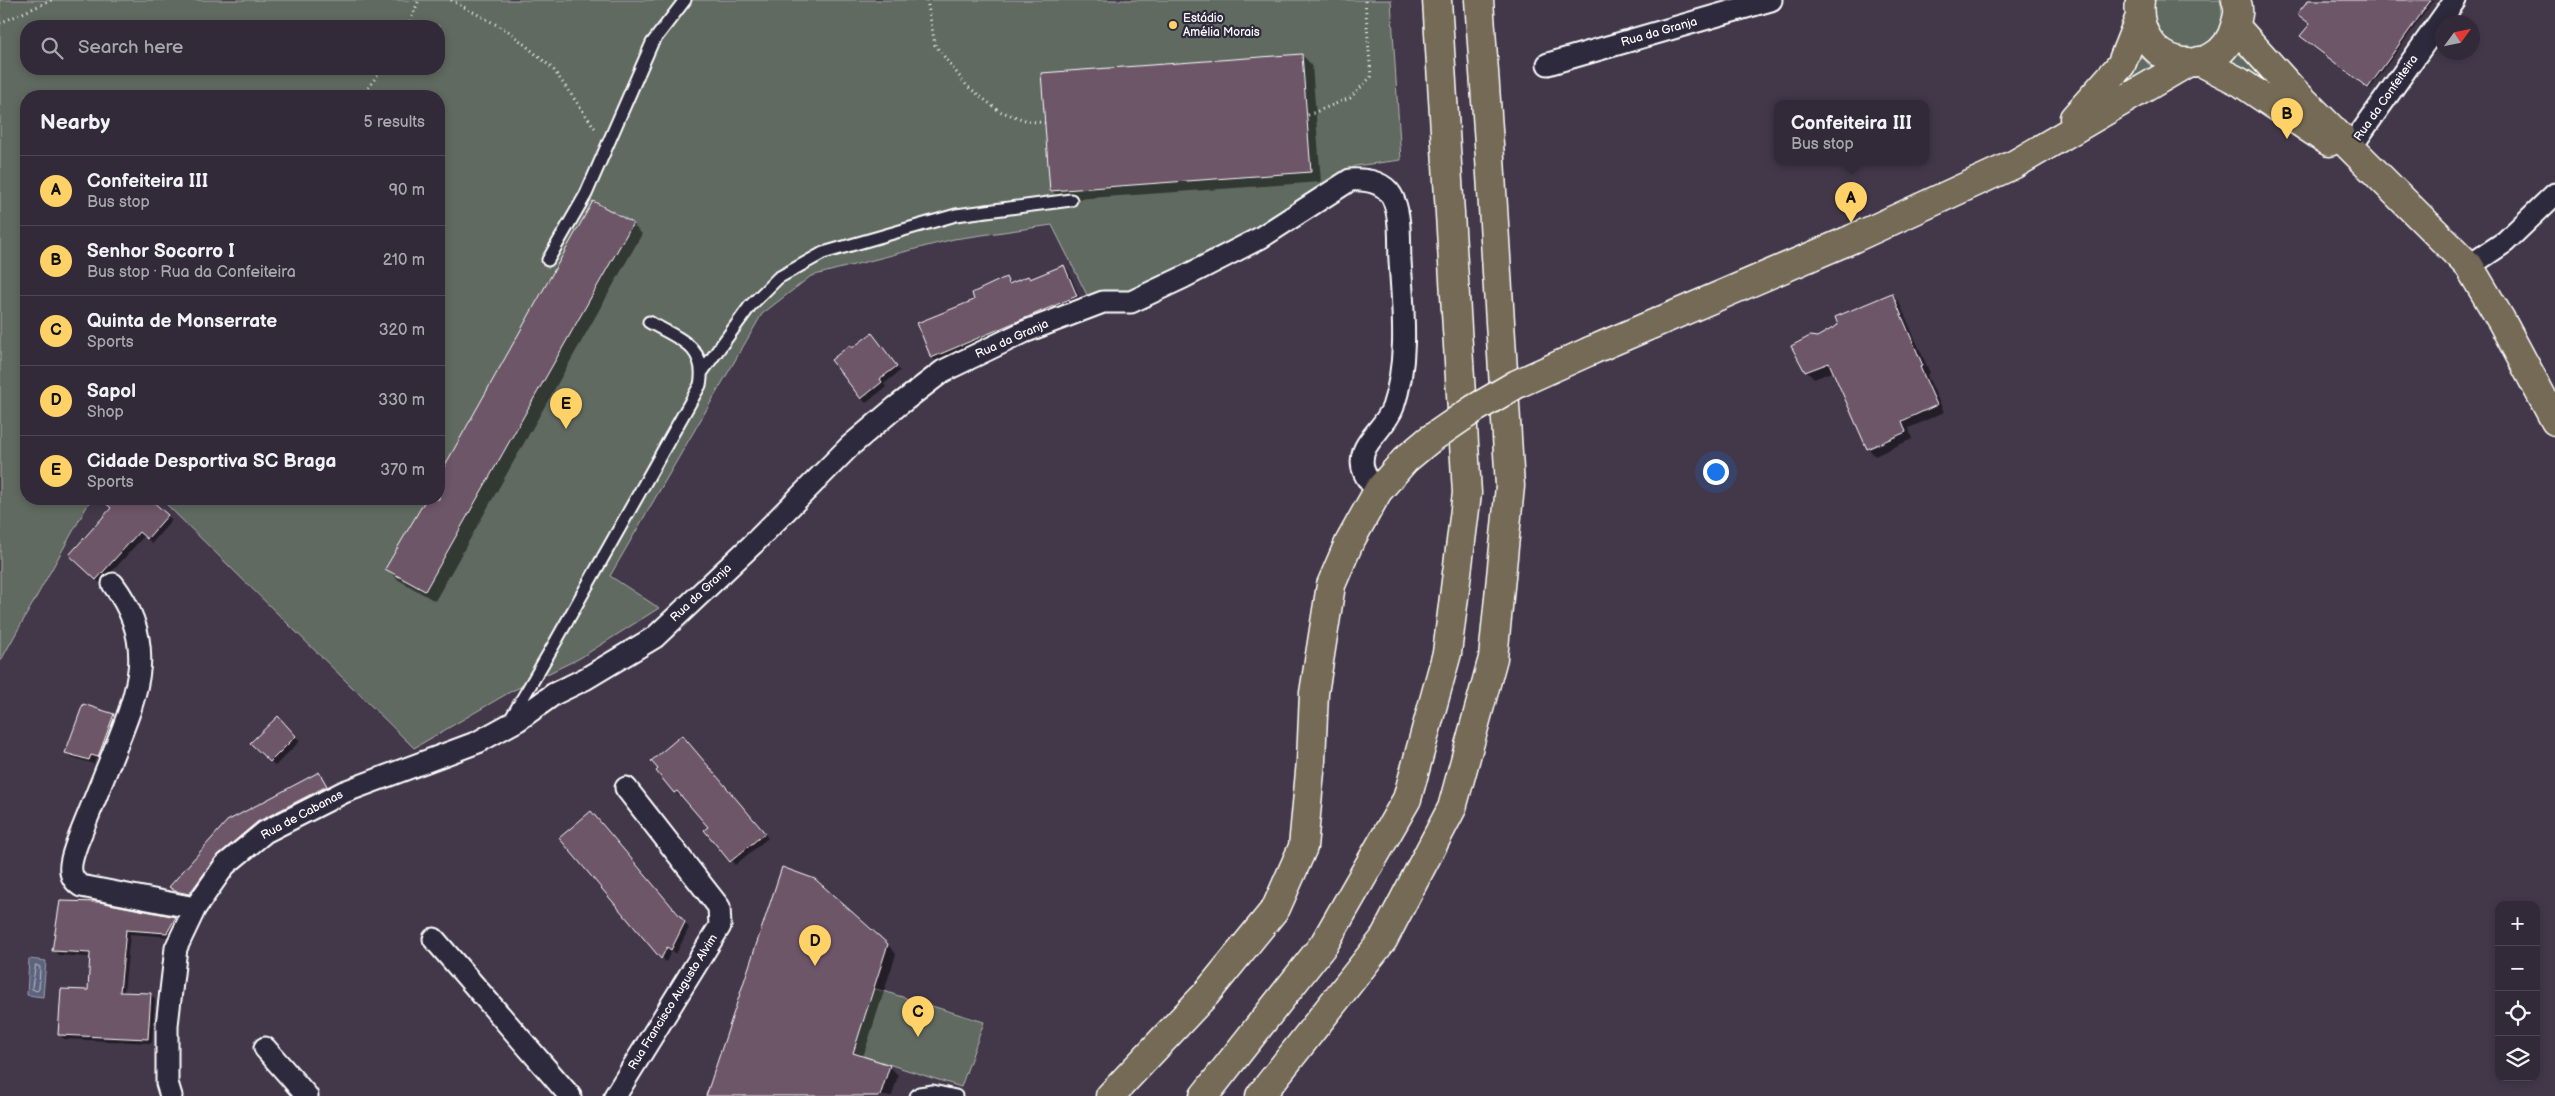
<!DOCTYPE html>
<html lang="en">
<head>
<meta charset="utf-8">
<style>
  :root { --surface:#322a38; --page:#3a3240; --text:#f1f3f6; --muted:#a8a7ae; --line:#4d4653; --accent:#ffd166 }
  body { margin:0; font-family:"Balsamiq Sans",sans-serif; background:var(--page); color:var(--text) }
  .controls { position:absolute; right:15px; bottom:15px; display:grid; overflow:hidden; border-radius:10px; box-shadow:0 2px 8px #0003 }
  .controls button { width:45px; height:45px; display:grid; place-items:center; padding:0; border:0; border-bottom:1px solid var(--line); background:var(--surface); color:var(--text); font:25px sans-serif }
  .compass { position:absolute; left:2435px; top:15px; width:45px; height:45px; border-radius:50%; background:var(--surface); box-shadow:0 2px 8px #0003; rotate:57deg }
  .you { position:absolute; left:1715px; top:471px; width:18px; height:18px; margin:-12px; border:4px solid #fff; border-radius:50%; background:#1a73e8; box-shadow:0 0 0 8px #1a73e833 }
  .badge { display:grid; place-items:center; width:32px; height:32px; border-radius:50%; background:var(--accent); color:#111; font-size:16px; font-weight:700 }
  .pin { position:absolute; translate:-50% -41px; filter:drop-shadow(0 1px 2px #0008) }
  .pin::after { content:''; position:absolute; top:26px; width:18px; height:15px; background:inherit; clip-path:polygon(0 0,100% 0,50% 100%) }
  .popup { position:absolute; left:1774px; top:100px; width:155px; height:65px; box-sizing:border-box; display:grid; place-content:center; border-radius:10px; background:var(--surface); filter:drop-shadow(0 1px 4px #0005); font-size:16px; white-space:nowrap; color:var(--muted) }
  .popup b { font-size:19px; color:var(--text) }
  .popup::after { content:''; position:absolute; left:50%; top:100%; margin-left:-10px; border:10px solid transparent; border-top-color:var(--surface) }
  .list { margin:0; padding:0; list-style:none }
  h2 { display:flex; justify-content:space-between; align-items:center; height:65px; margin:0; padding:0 20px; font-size:21px }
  h2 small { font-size:16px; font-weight:400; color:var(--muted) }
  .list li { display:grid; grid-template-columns:32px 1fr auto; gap:15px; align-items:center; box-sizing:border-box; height:70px; padding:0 20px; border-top:1px solid var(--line) }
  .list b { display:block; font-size:19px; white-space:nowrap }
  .list p { margin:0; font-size:16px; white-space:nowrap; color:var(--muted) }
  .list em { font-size:16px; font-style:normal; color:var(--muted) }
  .icon { flex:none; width:28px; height:28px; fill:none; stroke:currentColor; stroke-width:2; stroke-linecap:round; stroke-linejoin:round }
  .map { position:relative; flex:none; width:2555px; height:1096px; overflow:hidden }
  .search { position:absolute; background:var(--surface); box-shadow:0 2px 8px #0003; left:20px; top:20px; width:425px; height:55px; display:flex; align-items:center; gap:12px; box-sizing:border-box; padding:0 18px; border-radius:20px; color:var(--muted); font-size:19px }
  .panel { position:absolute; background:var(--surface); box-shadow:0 2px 8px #0003; left:20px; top:90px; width:425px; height:415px; border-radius:20px }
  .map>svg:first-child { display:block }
</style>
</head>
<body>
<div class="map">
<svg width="2555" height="1096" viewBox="0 0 2555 1096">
  <rect width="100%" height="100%" fill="#42384a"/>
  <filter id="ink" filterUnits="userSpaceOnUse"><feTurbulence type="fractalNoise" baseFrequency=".02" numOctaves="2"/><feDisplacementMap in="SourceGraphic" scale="10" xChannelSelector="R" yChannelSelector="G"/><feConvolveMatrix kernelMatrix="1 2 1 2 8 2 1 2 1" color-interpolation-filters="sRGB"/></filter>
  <g filter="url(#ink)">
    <path fill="#606b60" stroke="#b0b5b0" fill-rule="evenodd" d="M0,0H1391L1401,160L1355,166L1282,218L1130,296L1090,301L1052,225L954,239L811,276L762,314L610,576L659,608L580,658L510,692L414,748L161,499H439V96H26V499H91L0,662ZM26,26H439V69H26Z
      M2152,0H2220C2224,16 2223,34 2209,45C2204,50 2192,51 2186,53L2155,36Z
      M2242,48L2251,65L2288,98L2224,68Z
      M2142,57L2152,68L2109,96Z
      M873,988L984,1022L961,1087L853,1053Z"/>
    <path fill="#5b647d" stroke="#9da2b1" d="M29,959L46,961L43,997L27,995Z"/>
    <path fill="#0007" d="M2309,0H2434L2370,89L2303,38L2311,24Z
      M1302,55L1312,65L1321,182L1061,200L1051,190Z
      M594,202L632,224L642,234L435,601L397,579L387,569L426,499H439V477Z
      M1064,266L1069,271L1081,301L937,362L932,357L976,300L1006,279L1011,284L1030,280Z
      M1892,294L1899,302L1930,373L1927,375L1944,412L1909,428L1912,439L1875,456L1868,448L1834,371L1814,379L1806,371L1817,338Z
      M876,340L900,371L884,384L886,387L866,403L861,398Z
      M118,499H148L172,520L152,543L144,536L101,584L70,555L113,508L111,507Z
      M113,715L118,720L103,761L95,759L94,764L71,757L66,752Z
      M278,718L300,741L275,766L252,743Z
      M686,740L768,838L735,865L706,830L710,828L682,794L679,796L675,792Z
      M319,773L331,792L194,898L181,896L171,887Z
      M596,817L689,928L676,954L672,950L666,962L561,838Z
      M99,903L175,918L180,923L172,937L130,934L124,993L151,994L155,999L152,1043L64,1039L59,1034L89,992L91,957L58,955L54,950Z
      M887,944L896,954L863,1057L889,1066L898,1075L892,1096H707Z"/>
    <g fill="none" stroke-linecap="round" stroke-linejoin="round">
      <path stroke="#bdc1cb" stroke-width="1" d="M36,965L40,967L39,989L37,991L32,989Z"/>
    </g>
    <path fill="#6e5769" stroke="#fff" d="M2308,0H2431L2368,88L2300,36L2310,24L2297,14Z
      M1302,54L1311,172L1050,191L1041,73Z
      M593,201L633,223L425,591L385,569L426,499H439V476Z
      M1064,265L1077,296L931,358L917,323L974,300L972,293L1006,277L1009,284L1028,276L1030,279Z
      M1892,293L1923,366L1920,367L1937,405L1902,421L1906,432L1867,449L1829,363L1805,372L1791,346L1810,336L1817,337L1838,325L1835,317Z
      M872,333L897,366L880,379L882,382L861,399L831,360L850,345L852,348Z
      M101,499H150L168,515L147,539L139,532L96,580L69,555L111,508Z
      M83,704L114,714L98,757L91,755L89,760L65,753Z
      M278,716L296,736L270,762L250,743Z
      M682,735L765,833L730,862L704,830L708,827L677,791L674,793L656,771L658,769L651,761Z
      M319,772L327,786L257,822L217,856L189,894L175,891L169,887L227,821Z
      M591,811L685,922L671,950L667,947L661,959L559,838Z
      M782,867L815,879L888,944L853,1053L890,1065L880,1096H706Z
      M60,901L99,902L176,917L167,933L126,930L120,992L151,993L148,1039L58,1035L61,989L88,990L90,953L52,951Z"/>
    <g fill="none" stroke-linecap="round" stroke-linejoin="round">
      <g stroke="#fff" stroke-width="15">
        <path id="lane" d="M548,260L586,194L652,43L685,0
          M702,372L750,306L778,278L823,253L956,215L1071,200
          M510,720L556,641L700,385C708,346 677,338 649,322
          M916,1096L919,1093L933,1091L956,1096"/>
      </g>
      <g stroke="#fff" stroke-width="25">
        <path id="street" d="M1548,64L1771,0
          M2351,147L2455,0
          M2469,266L2505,242L2555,194
          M113,584C158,644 138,692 113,754C101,784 89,813 77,843C72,858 64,875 81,886L195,908
          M434,939L570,1096
          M265,1048L307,1096
          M171,1096L167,1083V1025L176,948L195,908L225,865L265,832L344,792L478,742L518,720L554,694L585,679L655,637L753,544L850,446L896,407L943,371L1024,332L1103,302H1131L1184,277L1260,238L1350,180C1367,179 1387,182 1394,201C1401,219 1399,241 1400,261C1403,309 1409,361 1393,407C1387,424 1369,437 1364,451C1358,468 1367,480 1378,491
          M615,1096L720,926L719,907L626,788"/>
      </g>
      <g stroke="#fff" stroke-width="31">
        <path id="primary" d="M2140,0C2132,68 2219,86 2235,26C2238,16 2240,10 2236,0
          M2235,26L2290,87L2469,266L2501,320L2555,421
          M2199,61L2240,82L2329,142
          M2074,118L2121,65L2139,19
          M1590,351L1852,239L2015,164L2189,62
          M1110,1096L1206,994L1276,908L1303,847L1311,761L1314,693L1331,585L1349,543L1378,491L1405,460L1429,440"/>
      </g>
      <g stroke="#fff" stroke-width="31">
        <path id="highway" d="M1204,1096L1324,944L1407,799L1447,653L1467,493L1437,0
          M1260,1096L1383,940L1452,808L1493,658L1510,486L1490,158L1479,0"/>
      </g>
      <path stroke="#fff" stroke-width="3" stroke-dasharray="1 4" stroke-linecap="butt" d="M451,0L510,32L553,69L597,131
        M927,0L935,45L967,86L999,111L1028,121L1047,123
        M0,23L52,0
        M408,26L419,0
        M362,96L382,69
        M1308,115L1350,98L1371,77L1365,0"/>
      <use href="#lane" stroke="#2f2a3d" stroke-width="11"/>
      <use href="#street" stroke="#2f2a3d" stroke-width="21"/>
      <use href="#primary" stroke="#756a55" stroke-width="28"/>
      <use href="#highway" stroke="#756a55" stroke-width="28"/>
      <g stroke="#fff" stroke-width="31" stroke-linecap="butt">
        <path id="primary-bridge" d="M1429,440L1474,409L1517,384L1590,351"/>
      </g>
      <use href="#primary-bridge" stroke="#756a55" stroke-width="28"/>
    </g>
  </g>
  <circle fill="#ffd166" stroke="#2f2a3d" stroke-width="2" cx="1173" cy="25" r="5"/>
  <g text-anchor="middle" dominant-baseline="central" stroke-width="4.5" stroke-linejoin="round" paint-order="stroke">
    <g font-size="12" fill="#fff" stroke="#2f2a3d" text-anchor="start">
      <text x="1183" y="18">Estádio<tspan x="1183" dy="14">Amélia Morais</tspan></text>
    </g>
    <g font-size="12" fill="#fff" stroke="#2f2a3d">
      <text transform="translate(1659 32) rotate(-16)">Rua da Granja</text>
      <text transform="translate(2386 98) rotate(-55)">Rua da Confeiteira</text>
      <text transform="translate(1012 339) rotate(-24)">Rua da Granja</text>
      <text transform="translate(701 593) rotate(-43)">Rua da Granja</text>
      <text transform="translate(302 815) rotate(-28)">Rua de Cabanas</text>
      <text transform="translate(673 1002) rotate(-58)">Rua Francisco Augusto Alvim</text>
    </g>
  </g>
</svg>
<div class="controls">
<button>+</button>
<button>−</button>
<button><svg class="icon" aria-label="locate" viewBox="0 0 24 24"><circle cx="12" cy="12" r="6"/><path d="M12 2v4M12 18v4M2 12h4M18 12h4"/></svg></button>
<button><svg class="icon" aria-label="layers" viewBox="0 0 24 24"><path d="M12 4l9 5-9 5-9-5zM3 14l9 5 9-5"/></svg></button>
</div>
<svg class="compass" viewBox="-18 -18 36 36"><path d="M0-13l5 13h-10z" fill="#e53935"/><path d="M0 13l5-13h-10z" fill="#a8a7ae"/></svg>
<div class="you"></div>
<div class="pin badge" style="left:1851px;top:223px">A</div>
<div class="popup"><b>Confeiteira III</b>Bus stop</div>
<div class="pin badge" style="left:2287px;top:139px">B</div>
<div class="pin badge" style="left:918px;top:1037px">C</div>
<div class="pin badge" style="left:815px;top:966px">D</div>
<div class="pin badge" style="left:566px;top:429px">E</div>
<div class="search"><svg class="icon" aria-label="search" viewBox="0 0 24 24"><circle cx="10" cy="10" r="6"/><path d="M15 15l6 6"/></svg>Search here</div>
<section class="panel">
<h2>Nearby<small>5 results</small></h2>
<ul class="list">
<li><span class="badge">A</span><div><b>Confeiteira III</b><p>Bus stop</p></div><em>90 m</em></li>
<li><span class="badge">B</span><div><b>Senhor Socorro I</b><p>Bus stop · Rua da Confeiteira</p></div><em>210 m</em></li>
<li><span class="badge">C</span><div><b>Quinta de Monserrate</b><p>Sports</p></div><em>320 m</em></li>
<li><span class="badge">D</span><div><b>Sapol</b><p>Shop</p></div><em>330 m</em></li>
<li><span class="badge">E</span><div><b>Cidade Desportiva SC Braga</b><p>Sports</p></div><em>370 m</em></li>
</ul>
</section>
</div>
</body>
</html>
